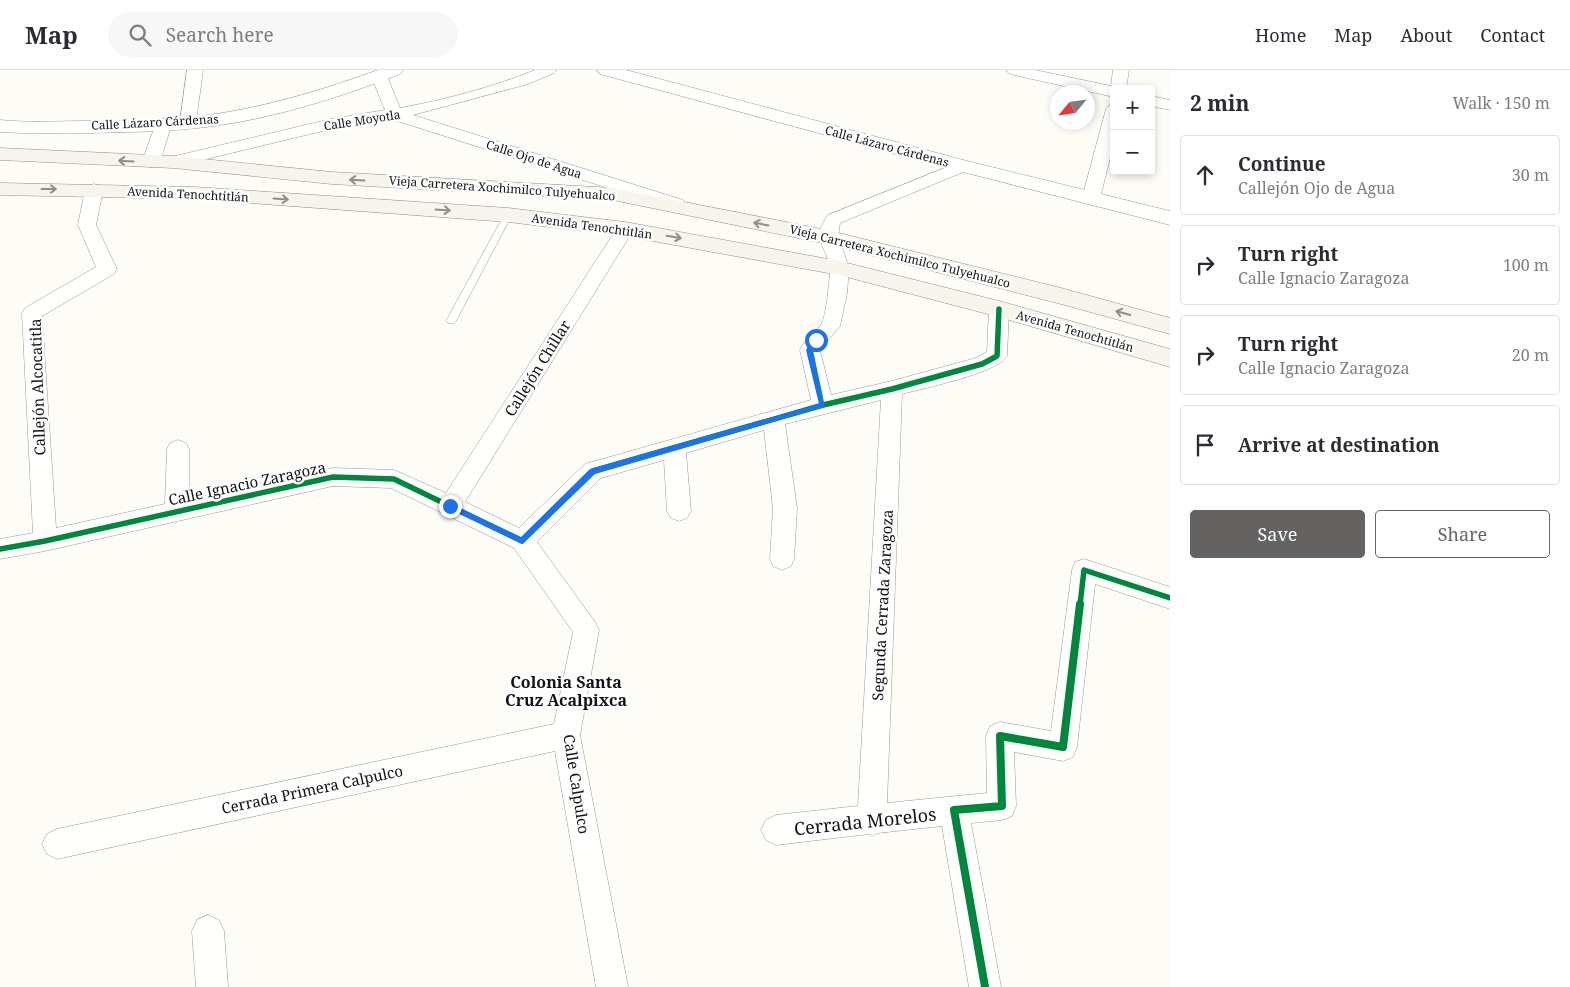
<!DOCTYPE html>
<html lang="en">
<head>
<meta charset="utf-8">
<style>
  :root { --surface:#fff; --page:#f7f7f7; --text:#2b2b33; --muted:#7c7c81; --line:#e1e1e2; --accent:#646362 }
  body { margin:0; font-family:"Noto Serif",serif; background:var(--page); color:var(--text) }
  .controls { position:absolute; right:15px; top:15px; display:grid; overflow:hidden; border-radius:5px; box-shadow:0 2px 8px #0003 }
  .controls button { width:45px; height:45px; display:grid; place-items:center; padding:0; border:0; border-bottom:1px solid var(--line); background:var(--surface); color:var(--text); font:25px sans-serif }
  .compass { position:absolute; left:1050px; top:15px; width:45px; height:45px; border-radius:50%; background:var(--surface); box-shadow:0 2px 8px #0003; rotate:241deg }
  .stop { position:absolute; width:15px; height:15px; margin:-11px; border:4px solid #1a73e8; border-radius:50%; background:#fff }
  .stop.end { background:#1a73e8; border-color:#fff; box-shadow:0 1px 5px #0008 }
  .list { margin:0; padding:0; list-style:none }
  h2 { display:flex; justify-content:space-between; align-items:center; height:65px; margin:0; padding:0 20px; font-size:21px }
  h2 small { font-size:16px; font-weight:400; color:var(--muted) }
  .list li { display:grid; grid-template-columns:32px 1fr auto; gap:15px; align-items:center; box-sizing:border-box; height:80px; margin:0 10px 10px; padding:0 10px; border:1px solid var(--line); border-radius:5px }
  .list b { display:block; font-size:19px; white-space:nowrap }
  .list p { margin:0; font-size:16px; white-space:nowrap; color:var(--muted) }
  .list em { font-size:16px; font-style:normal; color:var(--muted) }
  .actions { display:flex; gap:10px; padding:15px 20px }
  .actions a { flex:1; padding:11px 0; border:1px solid var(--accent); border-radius:5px; text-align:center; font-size:18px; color:var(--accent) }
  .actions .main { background:var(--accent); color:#fff }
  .icon { flex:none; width:28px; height:28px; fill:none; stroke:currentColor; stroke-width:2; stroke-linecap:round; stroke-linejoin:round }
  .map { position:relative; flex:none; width:1170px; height:917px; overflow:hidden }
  header { display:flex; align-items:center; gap:30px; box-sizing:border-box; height:70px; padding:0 25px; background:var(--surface); border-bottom:1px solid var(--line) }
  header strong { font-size:24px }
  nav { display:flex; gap:28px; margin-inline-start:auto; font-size:18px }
  .search { width:350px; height:45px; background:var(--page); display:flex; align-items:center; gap:12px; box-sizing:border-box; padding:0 18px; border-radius:28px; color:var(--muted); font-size:19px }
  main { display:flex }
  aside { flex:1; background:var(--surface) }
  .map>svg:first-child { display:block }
</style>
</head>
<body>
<header>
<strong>Map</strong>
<div class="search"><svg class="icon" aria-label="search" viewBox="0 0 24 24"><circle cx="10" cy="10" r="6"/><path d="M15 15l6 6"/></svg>Search here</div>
<nav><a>Home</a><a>Map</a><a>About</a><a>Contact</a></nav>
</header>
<main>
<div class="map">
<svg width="1170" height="917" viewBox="0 0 1170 917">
  <rect width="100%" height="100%" fill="#fdfcf7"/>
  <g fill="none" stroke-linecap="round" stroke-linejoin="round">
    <g stroke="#979795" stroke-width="1">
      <path id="service" d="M508,142L512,145L456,251L454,253H448L446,251L504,145Z"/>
    </g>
    <g stroke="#979795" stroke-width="1">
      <path id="minor" d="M187,0H203L196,52L194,55H182L180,52Z
        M535,0H557L554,3L528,14L413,45L683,130L686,134L683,138L677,140L671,138L391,49L331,59L173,97L167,96L164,92L167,88L331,49L385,40L371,6L374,3H384L387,6L400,38C444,30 494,17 535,0Z
        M1006,0H1035L1111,16L1113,0H1129L1126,19H1114V27L1014,5L1009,3Z
        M1151,26L1170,30V40L1151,36Z
        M1114,34V72L1100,128L1097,132L1091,134L1085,132L1082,128L1106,39L1108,36Z
        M164,48L170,50L172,53L160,92L157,96L151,97L145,96L142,92L156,53L158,50Z
        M962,91L968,92L971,96L968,100L840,153L838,167L849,197L847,223L840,256L820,280L831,325L892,311L976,288L987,282L989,239L992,234L999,232L1006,234L1009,239L1007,286C998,303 924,318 902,324L887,733L987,723L986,666L990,656L1000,652L1051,661L1072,500L1075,492L1084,489L1170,517V539L1095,514L1077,677L1073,687L1063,691L1014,682L1016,736L1012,746L1002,750L971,753L1001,917H969L942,756L878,763L872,766L869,764L776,775L766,770L761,760L766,750L776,745L858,736L881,330L785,354L797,438L794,489L791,496L782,500L773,496L770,489L773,438L764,360L686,383L691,441L687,448L679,451L671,448L667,441L664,390L601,408L537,472L595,552L599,560L580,665L628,917H596L555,681L57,789L47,784L42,774L47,764L57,759L554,654L573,562L514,478L391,418L333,416L45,481L0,489V469L33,463L22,243L25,238L96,197L78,155L85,120L88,116L94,114L100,116L103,120L96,155L117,199L114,204L42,246L56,458L165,434L167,379L170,373L178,370L186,373L189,379V429L333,398L394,400L446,423L619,155L625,153L631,155L634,159L465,432L519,458L585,394L811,330L800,280C806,266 817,262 822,253C826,245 830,209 830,199C827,175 810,170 828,145Z
        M208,845L219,850L224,861L228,917H196L192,861L197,850Z"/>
    </g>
    <g stroke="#979795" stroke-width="1">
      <path id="tertiary" d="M378,0H403L400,4C338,28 272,49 206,57C167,62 127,62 88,63C58,63 29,64 0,62V50C29,53 58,51 87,51C128,51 169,51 209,45C267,37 323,20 378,0Z
        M597,0H626L967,91L1170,141V155L955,100L600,4Z"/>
    </g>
    <g stroke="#8e8d8b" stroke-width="1">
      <path id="secondary" d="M0,78L173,86L332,102L613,118L827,160L1061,218L1170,248V264L1061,234L827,174L613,130L332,114L173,98L0,90Z
        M0,113L195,117L508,138L625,152L839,191L999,231L1170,279V297L999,247L839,205L625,166L508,152L195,129L0,125Z"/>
    </g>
    <use href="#service" fill="#fffffe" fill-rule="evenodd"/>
    <use href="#minor" fill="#fffffe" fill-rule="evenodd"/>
    <use href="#tertiary" fill="#fffffe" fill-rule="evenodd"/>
    <use href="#secondary" fill="#f6f4eb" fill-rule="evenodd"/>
    <g stroke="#fff" stroke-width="9">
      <path id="cycleway-far1" d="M0,479L45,471L333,407L394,409L522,471L593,401L823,335L892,319L982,294L997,286L999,239
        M1080,535L1084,500L1170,528"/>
    </g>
    <g stroke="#fff" stroke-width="11">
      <path id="cycleway" d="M985,917L954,740L1002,736L1000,666L1063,677L1080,534"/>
    </g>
    <use href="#cycleway-far1" stroke="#00873e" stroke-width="5.5"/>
    <use href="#cycleway" stroke="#00873e" stroke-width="8"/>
  </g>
  <defs><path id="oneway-shaft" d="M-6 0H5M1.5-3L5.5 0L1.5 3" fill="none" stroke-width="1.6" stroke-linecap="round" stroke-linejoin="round" transform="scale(1.25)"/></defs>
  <g stroke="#8f8e89">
    <use href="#oneway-shaft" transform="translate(126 91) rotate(-177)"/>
    <use href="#oneway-shaft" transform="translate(357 110) rotate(-177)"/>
    <use href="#oneway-shaft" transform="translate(49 119)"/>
    <use href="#oneway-shaft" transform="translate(281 129) rotate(4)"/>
    <use href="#oneway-shaft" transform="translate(443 140) rotate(4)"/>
    <use href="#oneway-shaft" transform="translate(761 154) rotate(-169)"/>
    <use href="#oneway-shaft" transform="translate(674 167) rotate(9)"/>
    <use href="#oneway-shaft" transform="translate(1123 243) rotate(-164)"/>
  </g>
  <path fill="#1a73e8" d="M816,267L819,270L813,280L825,337L595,404L522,474L447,438L446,436L450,433L452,434L521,467L590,399L819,334L806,280L813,268Z"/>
  <g text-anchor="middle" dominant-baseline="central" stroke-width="5" stroke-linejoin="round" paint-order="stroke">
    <g font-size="12" fill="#111" stroke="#fff">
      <text transform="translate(362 50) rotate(-9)">Calle Moyotla</text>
      <text transform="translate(155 52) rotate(-3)">Calle Lázaro Cárdenas</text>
      <text transform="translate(887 76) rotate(15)">Calle Lázaro Cárdenas</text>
      <text transform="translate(534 89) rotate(18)">Calle Ojo de Agua</text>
      <text transform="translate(502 118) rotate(4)">Vieja Carretera Xochimilco Tulyehualco</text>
      <text transform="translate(188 124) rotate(3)">Avenida Tenochtitlán</text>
      <text transform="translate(592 156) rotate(8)">Avenida Tenochtitlán</text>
      <text transform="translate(900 186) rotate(14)">Vieja Carretera Xochimilco Tulyehualco</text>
      <text transform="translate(1075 261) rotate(16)">Avenida Tenochtitlán</text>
    </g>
    <g font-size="15" fill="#111" stroke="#fff">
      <text transform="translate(537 298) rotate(-58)">Callejón Chillar</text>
      <text transform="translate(37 317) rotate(-92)">Callejón Alcocatitla</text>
      <text transform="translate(247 413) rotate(-12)">Calle Ignacio Zaragoza</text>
      <text transform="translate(882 535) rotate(-87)">Segunda Cerrada Zaragoza</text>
      <text transform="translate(577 714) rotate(81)">Calle Calpulco</text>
      <text transform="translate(312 719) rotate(-12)">Cerrada Primera Calpulco</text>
    </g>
    <g font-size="16" font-weight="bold" fill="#111" stroke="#fff">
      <text x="566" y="612">Colonia Santa<tspan x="566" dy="18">Cruz Acalpixca</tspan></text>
    </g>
    <g font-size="18" fill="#111" stroke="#fff">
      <text transform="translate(865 751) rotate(-6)">Cerrada Morelos</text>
    </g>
  </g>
</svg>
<div class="controls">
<button>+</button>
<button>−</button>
</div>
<svg class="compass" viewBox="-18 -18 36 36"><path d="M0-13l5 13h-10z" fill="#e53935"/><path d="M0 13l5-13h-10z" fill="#7c7c81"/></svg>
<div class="stop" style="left:816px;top:270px"></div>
<div class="stop end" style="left:450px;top:436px"></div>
</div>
<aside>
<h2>2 min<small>Walk · 150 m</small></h2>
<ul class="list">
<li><svg class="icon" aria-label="ahead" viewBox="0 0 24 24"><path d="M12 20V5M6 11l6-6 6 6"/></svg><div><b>Continue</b><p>Callejón Ojo de Agua</p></div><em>30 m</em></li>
<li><svg class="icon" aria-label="right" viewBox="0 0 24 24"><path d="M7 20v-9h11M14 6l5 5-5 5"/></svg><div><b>Turn right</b><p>Calle Ignacio Zaragoza</p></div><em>100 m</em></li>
<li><svg class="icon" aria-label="right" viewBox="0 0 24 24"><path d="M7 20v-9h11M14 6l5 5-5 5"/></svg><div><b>Turn right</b><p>Calle Ignacio Zaragoza</p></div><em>20 m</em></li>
<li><svg class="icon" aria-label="arrive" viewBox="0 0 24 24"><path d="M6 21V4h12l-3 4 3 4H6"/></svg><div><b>Arrive at destination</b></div></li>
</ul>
<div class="actions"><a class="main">Save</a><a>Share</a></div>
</aside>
</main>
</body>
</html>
